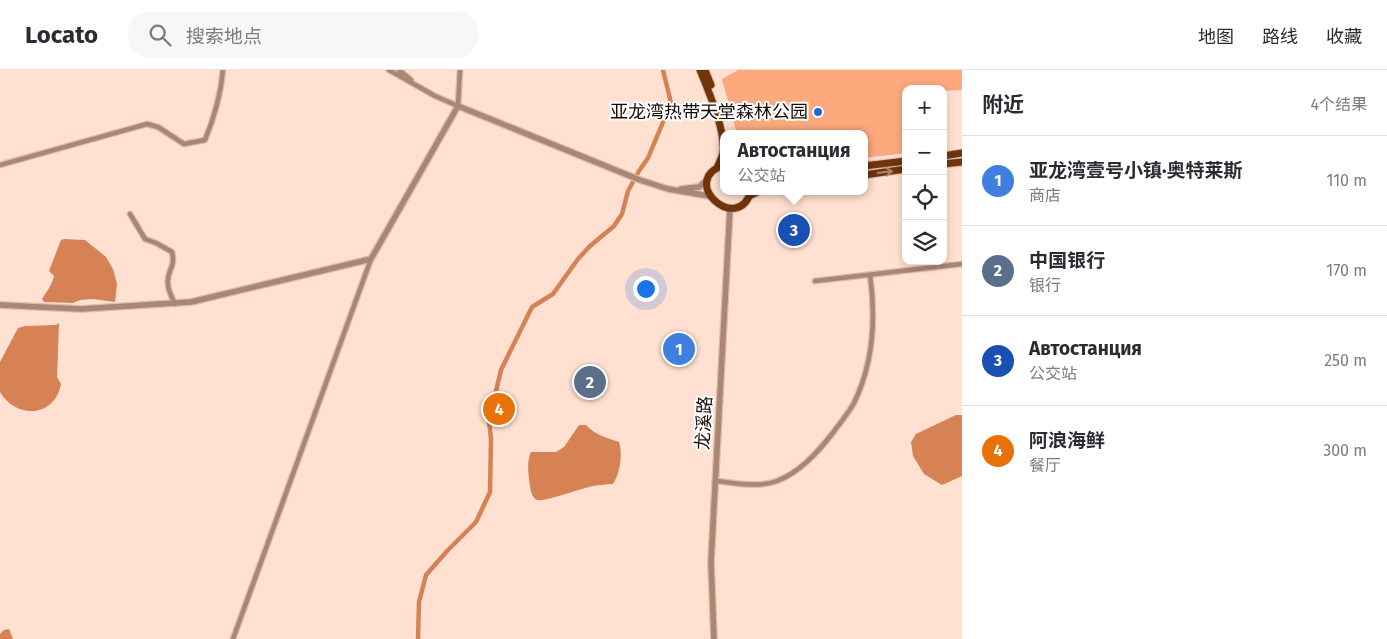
<!DOCTYPE html>
<html lang="zh">
<head>
<meta charset="utf-8">
<style>
  :root { --surface:#fff; --page:#f7f7f7; --text:#2b2b33; --muted:#7c7c81; --line:#e1e1e2; --accent:#1d6ad5 }
  body { margin:0; font-family:"Fira Sans","Noto Sans SC",sans-serif; background:var(--page); color:var(--text) }
  .controls { position:absolute; right:15px; top:15px; display:grid; overflow:hidden; border-radius:10px; box-shadow:0 2px 8px #0003 }
  .controls button { width:45px; height:45px; display:grid; place-items:center; padding:0; border:0; border-bottom:1px solid var(--line); background:var(--surface); color:var(--text); font:25px sans-serif }
  .you { position:absolute; left:645px; top:218px; width:18px; height:18px; margin:-12px; border:4px solid #fff; border-radius:50%; background:#1a73e8; box-shadow:0 0 0 8px #1a73e833 }
  .badge { display:grid; place-items:center; width:32px; height:32px; border-radius:50%; background:var(--accent); color:#fff; font-size:16px; font-weight:700 }
  .pin { position:absolute; translate:-50% -50%; border:2px solid #fff; box-shadow:0 1px 5px #0006 }
  .popup { position:absolute; left:720px; top:60px; width:148px; height:65px; box-sizing:border-box; display:grid; place-content:center; border-radius:10px; background:var(--surface); filter:drop-shadow(0 1px 4px #0005); font-size:16px; white-space:nowrap; color:var(--muted) }
  .popup b { font-size:19px; color:var(--text) }
  .popup::after { content:''; position:absolute; left:50%; top:100%; margin-left:-10px; border:10px solid transparent; border-top-color:var(--surface) }
  .list { margin:0; padding:0; list-style:none }
  h2 { display:flex; justify-content:space-between; align-items:center; height:65px; margin:0; padding:0 20px; font-size:21px }
  h2 small { font-size:16px; font-weight:400; color:var(--muted) }
  .list li { display:grid; grid-template-columns:32px 1fr auto; gap:15px; align-items:center; box-sizing:border-box; height:90px; padding:0 20px; border-top:1px solid var(--line) }
  .list b { display:block; font-size:19px; white-space:nowrap }
  .list p { margin:0; font-size:16px; white-space:nowrap; color:var(--muted) }
  .list em { font-size:16px; font-style:normal; color:var(--muted) }
  .icon { flex:none; width:28px; height:28px; fill:none; stroke:currentColor; stroke-width:2; stroke-linecap:round; stroke-linejoin:round }
  .map { position:relative; flex:none; width:962px; height:569px; overflow:hidden }
  header { display:flex; align-items:center; gap:30px; box-sizing:border-box; height:70px; padding:0 25px; background:var(--surface); border-bottom:1px solid var(--line) }
  header strong { font-size:24px }
  nav { display:flex; gap:28px; margin-inline-start:auto; font-size:18px }
  .search { width:350px; height:45px; background:var(--page); display:flex; align-items:center; gap:12px; box-sizing:border-box; padding:0 18px; border-radius:20px; color:var(--muted); font-size:19px }
  main { display:flex }
  aside { flex:1; background:var(--surface) }
  .map>svg:first-child { display:block }
</style>
</head>
<body>
<header>
<strong>Locato</strong>
<div class="search"><svg class="icon" aria-label="search" viewBox="0 0 24 24"><circle cx="10" cy="10" r="6"/><path d="M15 15l6 6"/></svg>搜索地点</div>
<nav><a>地图</a><a>路线</a><a>收藏</a></nav>
</header>
<main>
<div class="map">
<svg width="962" height="569" viewBox="0 0 962 569">
  <rect width="100%" height="100%" fill="#ffe0d1"/>
  <path fill="#fca97e" d="M738,0H962V20L943,21V19H906V83L864,88V64H737L722,9Z"/>
  <path fill="#d68255" d="M64,169L85,170L106,187L113,199L117,214L115,232L93,229L80,230L73,233L44,232L42,229C47,221 52,215 54,206L49,201L61,170Z
    M59,253L57,307L61,314C55,347 17,350 0,322V292L18,258L25,256L56,255Z
    M956,345H962V406L942,415L924,404L913,386L911,372L916,364Z
    M579,355H586C595,365 607,368 619,372C623,385 620,403 613,414C606,414 600,415 593,416C582,418 545,432 537,430C530,427 530,415 529,409C528,399 527,391 531,382H556L564,377Z
    M9,559L13,569H0V564L4,560Z"/>
  <g fill="none" stroke-linecap="round" stroke-linejoin="round">
    <path stroke="#d68255" stroke-width="4.5" d="M418,569L419,532L426,505L447,481L476,452L490,422L491,369L489,351L501,300L532,237L553,224L578,189L590,176L614,156L622,144L628,121L639,101L648,88L671,33L663,0"/>
    <g stroke="#dabeb0" stroke-width="7">
      <path id="minor" d="M389,0L435,26L458,36L460,0
        M399,0L411,10
        M0,95L147,54L158,57L184,74L205,70C214,48 221,24 223,0
        M130,144L145,169L156,173L172,182C176,199 166,200 168,214C168,221 172,227 175,234
        M815,211L962,194
        M716,411C735,413 758,418 777,411C800,402 817,383 832,364C839,354 848,344 854,333C873,294 876,248 870,205
        M233,569L371,189"/>
    </g>
    <g stroke="#dabeb0" stroke-width="8">
      <path id="tertiary" d="M681,119L699,117L708,109
        M0,235L81,239L191,232L371,189L458,36L640,110L668,119L709,126
        M714,569L711,492L730,138"/>
    </g>
    <g stroke="#dabeb0" stroke-width="9">
      <path id="primary" d="M700,0C708,20 726,61 723,83C722,88 719,93 717,98
        M705,0L711,15
        M943,86L962,83
        M943,94L962,92
        M724,95C677,111 738,166 751,121
        M864,96L906,91
        M864,105L906,99
        M749,126L759,121"/>
    </g>
    <use href="#minor" stroke="#ab8673" stroke-width="4.5"/>
    <use href="#tertiary" stroke="#ab8673" stroke-width="5.5"/>
    <use href="#primary" stroke="#72340a" stroke-width="7"/>
  </g>
  <defs><path id="oneway-shaft" d="M-6 0H5M1.5-3L5.5 0L1.5 3" fill="none" stroke-width="1.6" stroke-linecap="round" stroke-linejoin="round" transform="scale(1.25)"/></defs>
  <use stroke="#aa856c" href="#oneway-shaft" transform="translate(885 102) rotate(-7)"/>
  <circle fill="#1d6ad5" stroke="#fff" stroke-width="2" cx="818" cy="42" r="5"/>
  <g text-anchor="middle" dominant-baseline="central" stroke-width="4" stroke-linejoin="round" paint-order="stroke">
    <g font-size="18" fill="#160a05" stroke="#fff" text-anchor="end">
      <text x="808" y="42">亚龙湾热带天堂森林公园</text>
    </g>
    <g font-size="18" fill="#160a05" stroke="#fff">
      <text transform="translate(704 353) rotate(-87)">龙溪路</text>
    </g>
  </g>
</svg>
<div class="controls">
<button>+</button>
<button>−</button>
<button><svg class="icon" aria-label="locate" viewBox="0 0 24 24"><circle cx="12" cy="12" r="6"/><path d="M12 2v4M12 18v4M2 12h4M18 12h4"/></svg></button>
<button><svg class="icon" aria-label="layers" viewBox="0 0 24 24"><path d="M12 4l9 5-9 5-9-5zM3 14l9 5 9-5"/></svg></button>
</div>
<div class="you"></div>
<div class="pin badge" style="left:679px;top:279px;background:#3f7fe0">1</div>
<div class="pin badge" style="left:590px;top:312px;background:#5c6f8a">2</div>
<div class="pin badge" style="left:794px;top:160px;background:#1a4fb4">3</div>
<div class="popup"><b>Автостанция</b>公交站</div>
<div class="pin badge" style="left:499px;top:339px;background:#e8710a">4</div>
</div>
<aside>
<h2>附近<small>4个结果</small></h2>
<ul class="list">
<li><span class="badge" style="background:#3f7fe0">1</span><div><b>亚龙湾壹号小镇·奥特莱斯</b><p>商店</p></div><em>110 m</em></li>
<li><span class="badge" style="background:#5c6f8a">2</span><div><b>中国银行</b><p>银行</p></div><em>170 m</em></li>
<li><span class="badge" style="background:#1a4fb4">3</span><div><b>Автостанция</b><p>公交站</p></div><em>250 m</em></li>
<li><span class="badge" style="background:#e8710a">4</span><div><b>阿浪海鲜</b><p>餐厅</p></div><em>300 m</em></li>
</ul>
</aside>
</main>
</body>
</html>
